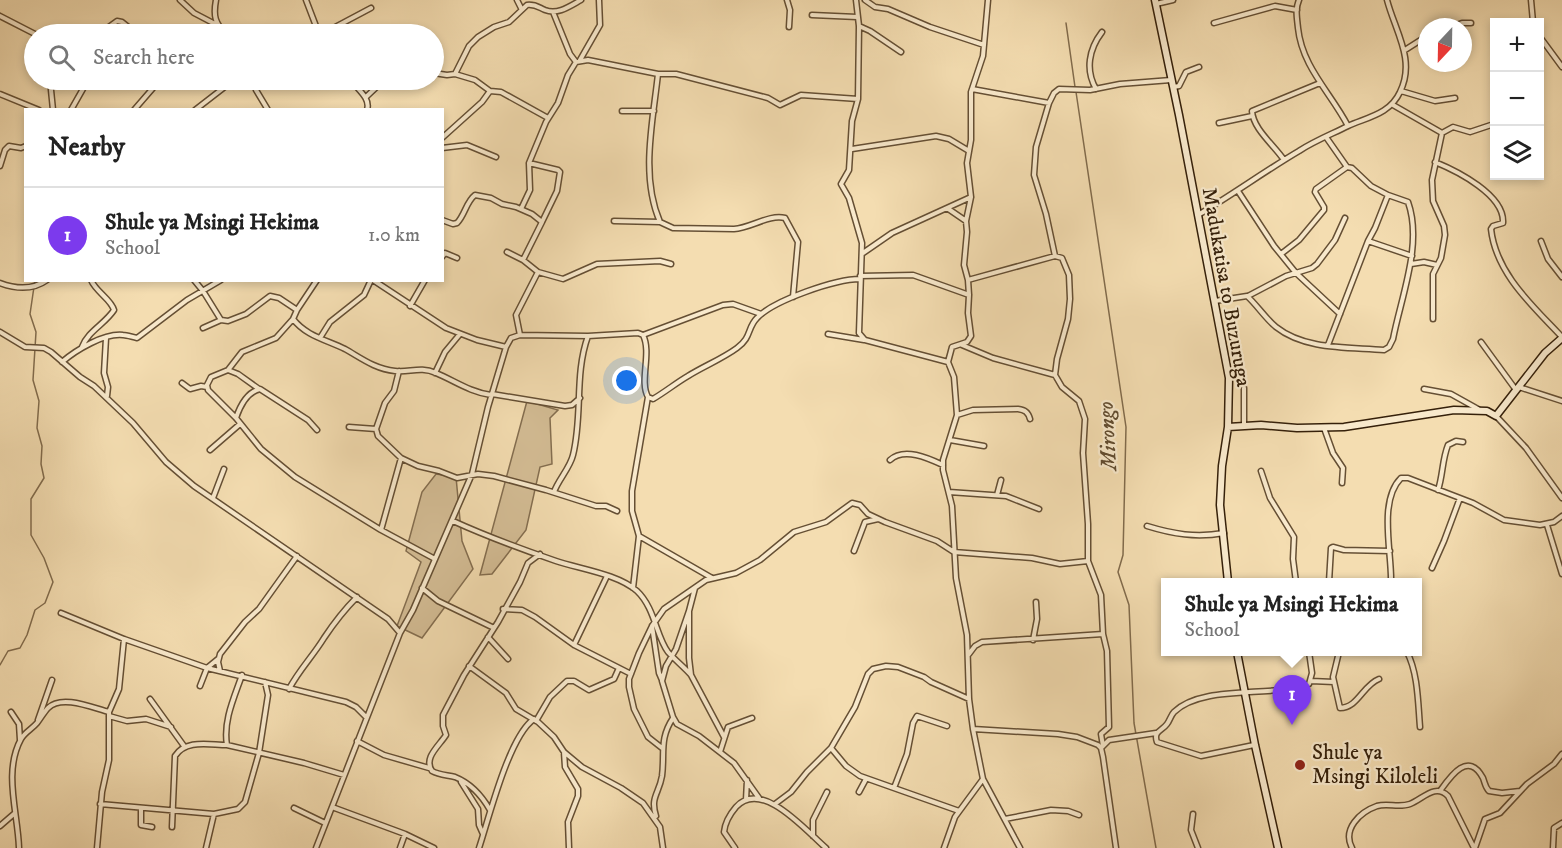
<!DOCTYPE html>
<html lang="en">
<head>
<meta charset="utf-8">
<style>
  :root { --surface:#fff; --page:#f6f6f6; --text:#222; --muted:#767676; --line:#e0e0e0; --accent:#7c3aed }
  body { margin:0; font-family:"IM FELL DW Pica",serif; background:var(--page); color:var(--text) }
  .controls { position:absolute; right:18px; top:18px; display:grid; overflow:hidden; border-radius:0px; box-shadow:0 3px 9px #0003 }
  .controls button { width:54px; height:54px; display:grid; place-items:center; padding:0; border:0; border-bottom:2px solid var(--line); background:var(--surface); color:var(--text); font:30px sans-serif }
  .compass { position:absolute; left:1418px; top:18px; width:54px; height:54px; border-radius:50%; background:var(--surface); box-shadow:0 3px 9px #0003; rotate:202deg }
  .you { position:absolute; left:627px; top:381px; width:21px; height:21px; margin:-15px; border:4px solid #fff; border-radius:50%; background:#1a73e8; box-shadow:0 0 0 9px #1a73e833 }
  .badge { display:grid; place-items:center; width:39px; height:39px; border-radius:50%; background:var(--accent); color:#fff; font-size:20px; font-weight:700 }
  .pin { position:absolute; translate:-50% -50px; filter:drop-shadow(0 2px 3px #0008) }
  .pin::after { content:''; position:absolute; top:32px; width:21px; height:18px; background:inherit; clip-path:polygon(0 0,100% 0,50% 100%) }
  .popup { position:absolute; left:1161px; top:578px; width:261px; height:78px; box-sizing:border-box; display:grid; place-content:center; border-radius:0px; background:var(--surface); filter:drop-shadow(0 2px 4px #0005); font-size:20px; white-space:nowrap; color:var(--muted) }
  .popup b { font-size:22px; color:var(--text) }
  .popup::after { content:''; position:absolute; left:50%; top:100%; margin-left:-12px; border:12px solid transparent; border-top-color:var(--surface) }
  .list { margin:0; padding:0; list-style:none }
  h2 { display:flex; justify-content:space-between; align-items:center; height:78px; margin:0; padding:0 24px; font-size:26px }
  h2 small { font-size:20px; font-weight:400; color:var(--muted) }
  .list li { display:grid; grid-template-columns:39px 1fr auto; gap:18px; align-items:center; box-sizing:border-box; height:96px; padding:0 24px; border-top:2px solid var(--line) }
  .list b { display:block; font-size:22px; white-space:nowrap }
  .list p { margin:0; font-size:20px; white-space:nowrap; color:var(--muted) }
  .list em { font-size:20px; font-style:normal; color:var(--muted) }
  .icon { flex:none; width:33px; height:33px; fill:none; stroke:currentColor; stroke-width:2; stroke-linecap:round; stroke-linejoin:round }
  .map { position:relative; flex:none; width:1562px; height:848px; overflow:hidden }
  .search { position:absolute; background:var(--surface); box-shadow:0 3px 9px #0003; left:24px; top:24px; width:420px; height:66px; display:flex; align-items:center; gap:15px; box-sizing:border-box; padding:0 21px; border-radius:33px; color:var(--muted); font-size:22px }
  .panel { position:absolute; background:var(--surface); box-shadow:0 3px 9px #0003; left:24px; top:108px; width:420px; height:174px; border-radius:0px }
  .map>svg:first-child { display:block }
</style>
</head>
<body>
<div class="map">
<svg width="1562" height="848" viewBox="0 0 1562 848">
  <rect width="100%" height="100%" fill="#f4ddb1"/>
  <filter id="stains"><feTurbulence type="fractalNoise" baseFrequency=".00333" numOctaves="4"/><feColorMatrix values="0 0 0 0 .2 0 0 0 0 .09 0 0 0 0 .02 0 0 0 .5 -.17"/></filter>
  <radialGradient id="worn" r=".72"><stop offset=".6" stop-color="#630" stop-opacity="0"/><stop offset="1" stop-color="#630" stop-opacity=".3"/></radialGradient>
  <path fill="#d4bd95" stroke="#846e50" stroke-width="1.5" d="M527,401L558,410L550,418L552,464L540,467L526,530L492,574L480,575Z
    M436,474L456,477L462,541L473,569L422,638L397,626L421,562L406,551L422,492Z"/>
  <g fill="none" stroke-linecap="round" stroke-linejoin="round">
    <path stroke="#816b4c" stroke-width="1.5" d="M1066,23L1075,87
      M1076,92L1126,427L1123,555L1118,572L1129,605L1134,723L1156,848
      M0,665L8,651L20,648L27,635L35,610L45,603L53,582L44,558L31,535V499L44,478L41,464L42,446L37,428L39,401L33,380L36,332L30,314L35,280"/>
    <g stroke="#654f34" stroke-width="7">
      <path id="street" d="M180,0L194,13L217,25
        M216,0C213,16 215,23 226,34
        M306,0L319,34
        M517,0L521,8
        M787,0L790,10L789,27
        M856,0L859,26L858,99L852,121L849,170L841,184L849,198L862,243L859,333L865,340L948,362L954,377L957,415L943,460V470L952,506L956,578L967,635L969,699L973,729L983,779L1020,848
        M865,0L875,7L888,9L930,27L984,45
        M1299,0C1295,9 1297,18 1298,28C1302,67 1331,93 1348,126
        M1531,0L1533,22
        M1156,4L1173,0
        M553,12L570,54L576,62
        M812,15L857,17
        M0,16L35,34
        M1214,23L1275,6L1297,10
        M859,26L870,31L901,52
        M1452,27L1462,23H1471
        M269,28L275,34
        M50,34L64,30L83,34
        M99,34L117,21L122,22L137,34
        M322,34L371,8
        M1540,37L1562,67
        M1405,50L1427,36
        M580,60L600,25L599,0
        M434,73L447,75L455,74L469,46L478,37L494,27L509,22L527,5C535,4 538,7 545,10C558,15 570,6 581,0
        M455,74L475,80L490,91L501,92L548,118
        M658,74C653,121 640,176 660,222L673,228L734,229C751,228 769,214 785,218L798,242L793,297
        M50,80L53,110
        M253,80L256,90L268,110
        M351,80C357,89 371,98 367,110
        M1174,87L1179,86L1186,72L1199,67
        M972,89L1049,103
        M1096,89C1085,70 1089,49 1102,32
        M1401,91L1435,101L1455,98
        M0,94L39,110
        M366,97L384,80
        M1393,105L1442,133L1432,180L1433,201L1444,226L1445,235L1441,258L1433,274V319
        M71,110L88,80
        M134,110L160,80
        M195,110L226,86L238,80
        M622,111H654
        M1219,123L1252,116
        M1442,133L1453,127L1470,132L1491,125
        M1326,137L1347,167
        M442,138L482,102L490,91
        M442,148L467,145L496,157
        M852,149L936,136L949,139L969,151
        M1284,160C1274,145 1253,129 1252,111L1320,83
        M1435,162C1457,171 1505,195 1503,223L1493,226L1491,229C1496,274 1533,306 1562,337
        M529,163L558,170L560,172L557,191L542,222
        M0,166L5,150L9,146L21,148L26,146
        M1238,191L1274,246L1296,273L1340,314
        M947,208L966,221
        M521,209L530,190L529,163L546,122L558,103L568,75L576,62L588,60L658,74H676L768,98L780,105L801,95L858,99
        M1198,215C1232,195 1265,171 1299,151C1314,141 1332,134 1348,126C1368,117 1390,114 1400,92C1416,60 1395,31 1387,0
        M442,220L453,224L457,223C465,215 466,202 475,195L491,198L502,204L516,207L532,214L542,222L523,260
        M614,221L660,222
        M1368,241L1412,256
        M1541,241L1548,259L1562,277
        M507,252L523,260L538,272
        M863,253L892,233L971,197
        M1281,254L1299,240L1324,210V207L1315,192L1316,189L1347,167L1352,168L1371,186L1388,195L1375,228L1368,241L1328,345
        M1055,256L1046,214L1034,175L1036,147L1049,103L1054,93L1059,89L1090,90L1120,84L1171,80
        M442,257L445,253L457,258
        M1411,264L1424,262L1437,265
        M860,276L913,275L969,295
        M194,280L203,291L221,320
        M317,280L297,310L293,319C306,336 327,340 345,349C361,358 375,369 395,371C409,373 420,366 436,373C455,381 470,392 491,395
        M373,280L446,328L477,340L506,347
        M968,280L1055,256L1062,258L1069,275L1070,299L1068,319L1057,359L1055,375L1062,387L1079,401L1085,419L1083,453L1088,524V561L1101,595L1103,634L1107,651L1109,727L1101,734L1103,746
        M0,283C16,289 33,290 47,280
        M1248,296L1286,276L1312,268L1317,264L1335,240L1345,218
        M1215,301L1247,296C1257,305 1265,318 1276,327C1305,350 1348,347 1384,350L1389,347L1393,339C1401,297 1423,244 1408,202L1388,195
        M410,306L425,280
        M293,319L276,338L242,352L228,370L211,377L207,385L208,390L236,418L261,449L295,477L381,530L435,559
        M203,328L221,320L228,321L246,314L270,296L279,298L297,310
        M0,332L25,347L44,348L51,352L80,377L94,386L133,423L166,462L194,486L388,619L400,633
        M828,334L864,340
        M520,335L516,315L538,272L563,279L597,264L660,261L671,264
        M643,335L723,305L733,304L761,314
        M106,338L104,373L108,387L107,396
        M320,338L330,322L364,295L371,280
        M1481,342L1516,390
        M962,345L993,358L1055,375
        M82,347C88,331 105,324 114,310C111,299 96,292 91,280
        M62,362C76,350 104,333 123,335C127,335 132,337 137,338L187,300L221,280
        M948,362L952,347L967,342L971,336L968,313L969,295L968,280L964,265L967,232L966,221L971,197L967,163L971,140V92L983,56L988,0
        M228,370L238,374L259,389
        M399,371L394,391L385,403L376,429L378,436L401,458L418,466L439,471L457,478L478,474L494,476L546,490L596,506H606L617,511
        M435,373L445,352L460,334
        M182,383L190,389L201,386L207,387
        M1519,387L1562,401
        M1244,388V425
        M1424,389L1451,394L1478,409
        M492,394L565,406L572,405L580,398
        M957,415L973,410L1018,409C1025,410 1028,412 1030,419
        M1496,416L1526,448L1562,498
        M236,418C240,406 247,392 260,389L308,420L317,430
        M349,427L376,429
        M1324,428L1333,453L1343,468L1342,483
        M950,440L984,446
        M210,450L240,424
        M890,460C904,447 928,458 943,465
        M1261,471L1270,498L1294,537L1293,559L1296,582
        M1438,490C1443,475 1442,460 1448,445L1456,441L1463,442
        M554,492C558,480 570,468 573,455C583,415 574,375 588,336
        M949,492L1006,496L1039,509
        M997,495L1001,480
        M213,498L224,469
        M453,521C486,536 521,549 556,561C580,569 618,574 637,591C655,608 656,636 668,652C675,660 684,667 691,675
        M1547,525L1562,574
        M1147,526C1173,534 1196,538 1224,533
        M381,530L401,458
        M639,536L712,578
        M854,551L865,522L878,519
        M1432,568L1444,541L1460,498
        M1329,582L1331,548L1333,547L1344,550L1390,551
        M1391,582C1392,553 1378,501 1401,478H1408L1473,503L1504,520L1540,525L1554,522L1562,516
        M422,588L438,601L494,628
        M633,588L639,536L632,511V491L648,397
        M695,588L689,611V658L691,675L724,737
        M1165,604L1166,602
        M503,609L522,610L535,617L574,645L631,674
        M689,611L676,649L666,666L662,681L673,717L677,724L699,736L734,763L759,798
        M61,613L124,639L207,668L346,702L356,707L365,716
        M652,626L659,673L662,680
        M488,637L508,659
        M1033,640L1037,619L1036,602
        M574,645L607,576
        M1339,652L1333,677L1340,708C1358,708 1363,685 1379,679
        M1407,652C1418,673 1418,703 1420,727
        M969,654L975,646L982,642L1103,634
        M469,666L506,693L516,709L538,722L554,737L564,752L582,767L621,788L643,803L660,827L663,848
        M220,671L218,662L220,654L245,622L259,609L297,556
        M242,675C234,698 223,721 227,745L304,763L344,775
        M1311,681L1334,682
        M200,686L207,668L218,659
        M289,689C299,670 313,656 324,638C334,623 344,610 357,597
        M150,699L184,746
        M11,712L19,724L20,740
        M109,716L127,721L146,719L171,727
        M38,720L52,680
        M536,721L550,697L567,681H574L589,690L614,679L619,668
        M973,729L1058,734L1077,737L1098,745L1101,748L1103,757L1116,848
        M357,741L384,755L429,768
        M1254,745L1201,756L1160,743L1157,742C1153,731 1162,731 1167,724C1170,720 1171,715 1174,712C1203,684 1272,698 1309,684L1312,673L1309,652
        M1102,747L1109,740L1156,733
        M662,748L648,737L634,709L629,687V679L639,653L652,626L664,609L706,580L736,573L760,560L794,532L826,522L852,503L860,505L868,514L885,522L937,541L954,552L1032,558L1060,564L1088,561
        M831,748L846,766L860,776L959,811
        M564,752L565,767L578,789V796L568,822L569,848
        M720,752L728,727L752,718
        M461,782L478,809L479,825L483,834
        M894,788L907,754L913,723L917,716L947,726
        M1440,791C1450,777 1468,750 1483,778C1485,783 1485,787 1489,791L1502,793L1520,791
        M859,792L866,779
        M746,800L747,780
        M100,804L214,814L238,809L245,802L259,753L268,695L265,682
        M775,804L791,792L807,772L831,748L855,707L868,674L873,669L886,666L898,667L924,677L931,682L969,699
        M332,807L405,834L434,848
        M294,808L325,823
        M141,809V825L152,827
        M490,810C482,796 470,783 455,777C447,775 439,775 432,771C423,758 439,746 446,735L443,726V715L464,675L498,622L520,582L528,563L540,554
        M1193,814L1191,830L1198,848
        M656,816C650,797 659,794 662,776C665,753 659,739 673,718
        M1005,819L1051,810L1068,811L1079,815
        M0,826L15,813
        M172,827L175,756C186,739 209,745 227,745
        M813,836V820L827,792
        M19,848C18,813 3,772 21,739C25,732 32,729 37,723C41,718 44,712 48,708C62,694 93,708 109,712
        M97,848L102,792L109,760V712L119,689L124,639
        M206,848L214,814
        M316,848L400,633L413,610L472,474L488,407L506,347L511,338L520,335L588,336L638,333L643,335C652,353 639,381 648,397L653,399C665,392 676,383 688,376C704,366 722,359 737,348C752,337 747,328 757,318C774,300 836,279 860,279
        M400,848L405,834
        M479,848C489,818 509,736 534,719
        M735,848L724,832C725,822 730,814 736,807C762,778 807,832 826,848
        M944,848L955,817L983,779
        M1352,848C1342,829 1360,812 1377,806C1388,803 1399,808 1410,804C1423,799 1435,783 1448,796L1474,848
        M1475,848L1485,819L1500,813L1527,784L1554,764L1562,754
        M1553,848L1554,828L1562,823"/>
    </g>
    <g stroke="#35200a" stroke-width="9">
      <path id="secondary" d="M1155,0L1179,115L1229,378L1228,427L1222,466L1220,505L1228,582
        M1228,427L1261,425L1297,428L1344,427L1454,410L1487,411L1496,416L1545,353L1562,338
        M1237,652L1255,745L1278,848"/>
    </g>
    <use href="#street" stroke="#f8e9cc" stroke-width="4"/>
    <use href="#secondary" stroke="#f8e9cc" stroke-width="6"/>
  </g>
  <circle fill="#8f2418" stroke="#f8e9cc" stroke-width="2" cx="1300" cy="765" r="6"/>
  <g text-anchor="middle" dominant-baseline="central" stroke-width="4.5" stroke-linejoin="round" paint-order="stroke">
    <g font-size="21" fill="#35200a" stroke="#f8e9cc">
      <text transform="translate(1226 287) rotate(80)">Madukatisa to Buzuruga</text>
    </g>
    <g font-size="21" fill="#35200a" stroke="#f8e9cc" text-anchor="start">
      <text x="1312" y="753">Shule ya<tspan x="1312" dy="24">Msingi Kiloleli</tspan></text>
    </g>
    <g font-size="22" font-style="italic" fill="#614c30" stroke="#f8e9cc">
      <text transform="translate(1108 436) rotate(-93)">Mirongo</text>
    </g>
  </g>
  <rect width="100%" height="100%" filter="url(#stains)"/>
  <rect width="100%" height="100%" fill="url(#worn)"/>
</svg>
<div class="controls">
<button>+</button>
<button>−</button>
<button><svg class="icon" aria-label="layers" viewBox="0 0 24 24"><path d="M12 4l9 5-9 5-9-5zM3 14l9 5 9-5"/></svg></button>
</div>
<svg class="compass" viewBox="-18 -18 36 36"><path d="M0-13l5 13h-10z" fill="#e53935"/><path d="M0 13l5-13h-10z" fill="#767676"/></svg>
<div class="you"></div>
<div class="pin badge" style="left:1292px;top:725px">1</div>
<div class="popup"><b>Shule ya Msingi Hekima</b>School</div>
<div class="search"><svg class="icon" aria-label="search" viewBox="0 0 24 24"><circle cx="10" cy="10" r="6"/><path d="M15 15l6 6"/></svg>Search here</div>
<section class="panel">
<h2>Nearby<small></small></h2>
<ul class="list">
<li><span class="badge">1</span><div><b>Shule ya Msingi Hekima</b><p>School</p></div><em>1.0 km</em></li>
</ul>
</section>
</div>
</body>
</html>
